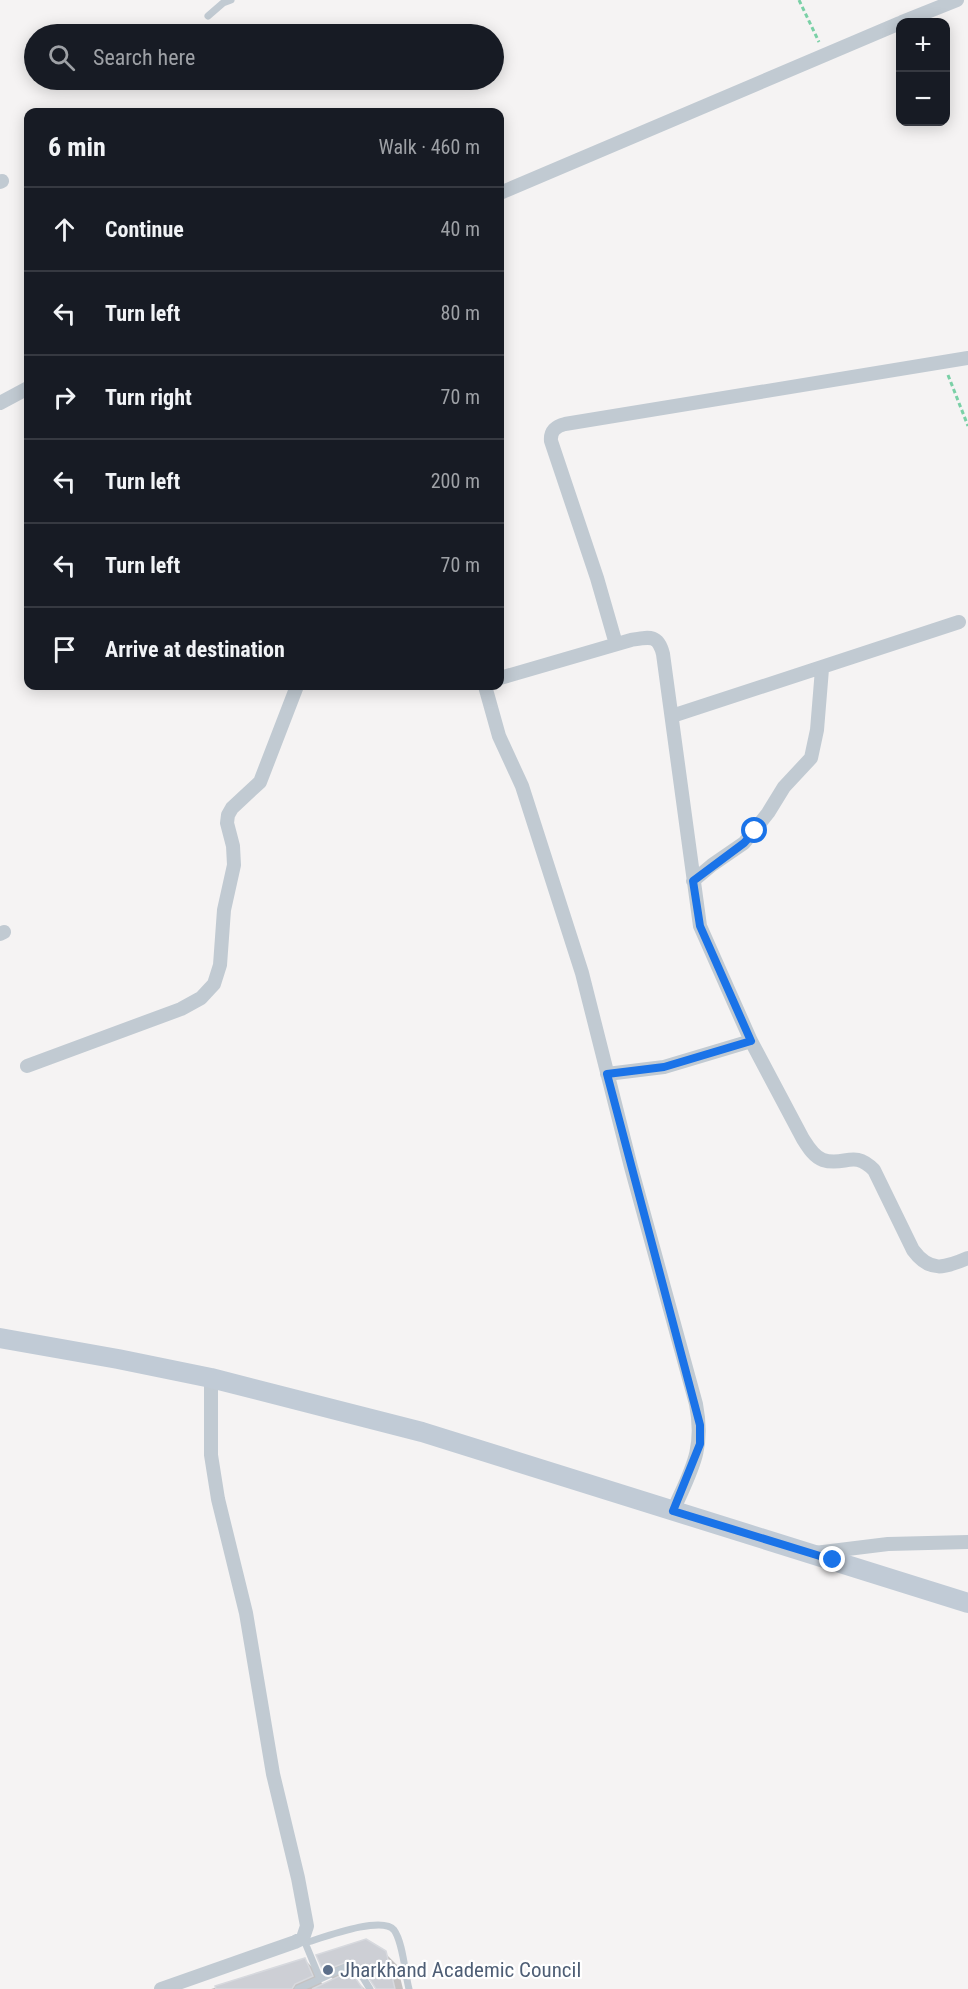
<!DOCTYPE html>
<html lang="en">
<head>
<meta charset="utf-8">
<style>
  :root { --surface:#171b24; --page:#20242c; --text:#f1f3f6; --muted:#9ea1a6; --line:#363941 }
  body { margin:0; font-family:"Roboto Condensed",sans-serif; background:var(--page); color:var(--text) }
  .controls { position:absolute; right:18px; top:18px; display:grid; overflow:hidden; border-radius:12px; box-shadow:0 3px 15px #0003 }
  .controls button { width:54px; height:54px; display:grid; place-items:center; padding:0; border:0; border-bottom:2px solid var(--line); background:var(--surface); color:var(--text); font:30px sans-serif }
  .stop { position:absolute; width:18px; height:18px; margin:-14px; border:4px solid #1a73e8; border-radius:50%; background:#fff }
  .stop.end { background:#1a73e8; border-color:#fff; box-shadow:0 2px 6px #0008 }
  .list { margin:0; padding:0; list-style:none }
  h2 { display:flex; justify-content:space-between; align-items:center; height:78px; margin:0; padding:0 24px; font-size:26px }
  h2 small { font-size:20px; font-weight:400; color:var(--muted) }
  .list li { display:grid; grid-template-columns:39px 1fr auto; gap:18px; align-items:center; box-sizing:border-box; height:84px; padding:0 24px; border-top:2px solid var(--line) }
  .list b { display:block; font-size:22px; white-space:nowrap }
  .list em { font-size:20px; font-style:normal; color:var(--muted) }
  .icon { flex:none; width:33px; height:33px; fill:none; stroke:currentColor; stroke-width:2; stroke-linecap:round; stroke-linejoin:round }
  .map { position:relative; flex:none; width:968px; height:1989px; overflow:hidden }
  .search { position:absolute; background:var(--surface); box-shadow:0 3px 15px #0003; left:24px; top:24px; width:480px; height:66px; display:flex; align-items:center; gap:15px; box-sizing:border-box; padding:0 21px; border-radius:33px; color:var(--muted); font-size:22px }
  .panel { position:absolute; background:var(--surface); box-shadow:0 3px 15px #0003; left:24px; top:108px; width:480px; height:582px; border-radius:12px }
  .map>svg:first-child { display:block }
</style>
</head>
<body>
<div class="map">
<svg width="968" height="1989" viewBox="0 0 968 1989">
  <rect width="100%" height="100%" fill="#f5f3f3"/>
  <path fill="#0003" d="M385,1953L397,1965L403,1989H377L368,1975L359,1972L351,1976L365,1989H211L305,1960L317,1972L323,1986L334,1980L324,1971L318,1956Z"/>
  <path fill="#cdcfd5" stroke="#d7d9de" stroke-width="1.5" d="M366,1939L386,1951L395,1989H376L362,1968L350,1961L323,1971L316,1955Z
    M305,1958L313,1976L295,1984L292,1989H216L215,1986Z
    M348,1972L354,1976L363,1989H312Z"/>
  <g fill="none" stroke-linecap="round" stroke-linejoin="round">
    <path stroke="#7ad0a6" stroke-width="3" stroke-dasharray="4.5 3" stroke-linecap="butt" d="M799,0L819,42
      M948,375L968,426"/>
    <path stroke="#c1cad2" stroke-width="7" d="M208,16L223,3L231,0
      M305,1943C322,1938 382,1915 394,1930C403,1942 405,1974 409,1989
      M320,1979L348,1966C359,1968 364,1980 370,1989
      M298,1989L320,1979L304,1940"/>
    <path stroke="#c1cad2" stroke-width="14" d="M902,22L957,0
      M0,182L2,181
      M500,193L900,23
      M0,403L28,388
      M616,644L597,578L551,441C550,431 556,426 565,424L968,358
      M500,678L631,640C649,637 658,634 663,654L700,926L751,1041L803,1139C808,1147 814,1157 823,1160C845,1167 853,1149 874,1170L913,1250C930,1273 945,1268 968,1258
      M485,686L499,736L522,786L582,973L631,1167L696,1404C705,1450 691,1470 673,1511
      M672,716L959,622
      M693,881L712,865L744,843L768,813L784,787L811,758L817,730L822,669
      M0,934L4,932
      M27,1066L181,1009L201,998L214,984L220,965L224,910L234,865L233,846L227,823L228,815L232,808L260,782L297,686
      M607,1074L664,1067L751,1041
      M815,1553L888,1544L968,1542
      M161,1989L295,1942L303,1938L307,1926L298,1878L273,1774L246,1613L218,1499L211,1455V1378"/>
    <path stroke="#c1cbd6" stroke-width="20" d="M0,1338L118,1359L211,1378L422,1432L968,1603"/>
  </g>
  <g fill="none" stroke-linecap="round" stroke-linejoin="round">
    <path stroke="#1a73e8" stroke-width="8" d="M755,831L744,843L693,881L700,926L751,1041L664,1067L607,1074L700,1425V1444L673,1511L833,1560"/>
  </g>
  <circle fill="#5c6f8a" stroke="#fff" stroke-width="2" cx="328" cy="1970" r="6"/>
  <g text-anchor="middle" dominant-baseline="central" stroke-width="4.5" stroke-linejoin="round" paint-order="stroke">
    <g font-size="21" fill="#4e5e75" stroke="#fff" text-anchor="start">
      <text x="340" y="1970">Jharkhand Academic Council</text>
    </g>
  </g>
</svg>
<div class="controls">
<button>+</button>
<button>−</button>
</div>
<div class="stop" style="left:755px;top:831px"></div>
<div class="stop end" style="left:833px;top:1560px"></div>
<div class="search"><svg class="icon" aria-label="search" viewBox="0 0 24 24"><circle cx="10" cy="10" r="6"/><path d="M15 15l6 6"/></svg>Search here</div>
<section class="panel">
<h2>6 min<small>Walk · 460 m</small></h2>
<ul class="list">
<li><svg class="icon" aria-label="ahead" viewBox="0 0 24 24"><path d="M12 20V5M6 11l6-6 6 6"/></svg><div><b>Continue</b></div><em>40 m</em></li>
<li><svg class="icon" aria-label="left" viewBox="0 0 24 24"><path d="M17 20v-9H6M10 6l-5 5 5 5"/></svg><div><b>Turn left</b></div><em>80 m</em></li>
<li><svg class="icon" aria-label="right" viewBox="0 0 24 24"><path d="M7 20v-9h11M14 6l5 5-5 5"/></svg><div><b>Turn right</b></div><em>70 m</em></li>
<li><svg class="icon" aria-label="left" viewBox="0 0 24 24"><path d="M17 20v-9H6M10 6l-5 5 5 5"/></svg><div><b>Turn left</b></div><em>200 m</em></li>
<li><svg class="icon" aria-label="left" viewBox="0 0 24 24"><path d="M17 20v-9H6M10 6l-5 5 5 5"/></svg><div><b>Turn left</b></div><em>70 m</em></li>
<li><svg class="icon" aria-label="arrive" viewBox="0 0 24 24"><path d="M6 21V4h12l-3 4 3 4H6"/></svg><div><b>Arrive at destination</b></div></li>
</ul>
</section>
</div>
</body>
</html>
